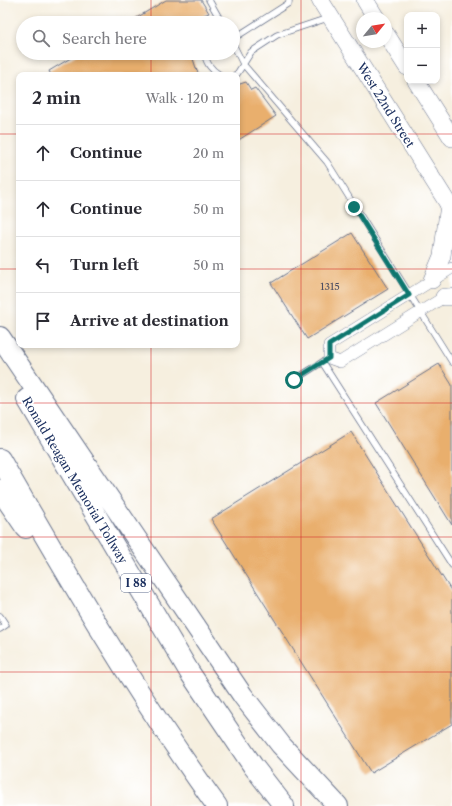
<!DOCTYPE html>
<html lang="en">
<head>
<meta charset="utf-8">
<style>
  :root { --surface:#fff; --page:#f2f2f3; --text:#2b2b33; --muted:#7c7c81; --line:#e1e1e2 }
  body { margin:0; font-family:"Libre Caslon Text",serif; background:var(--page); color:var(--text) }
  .controls { position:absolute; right:12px; top:12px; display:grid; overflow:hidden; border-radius:8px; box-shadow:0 2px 6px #0003 }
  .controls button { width:36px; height:36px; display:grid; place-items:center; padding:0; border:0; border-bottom:1px solid var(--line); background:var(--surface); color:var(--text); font:20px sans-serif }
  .compass { position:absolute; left:356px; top:12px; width:36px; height:36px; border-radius:50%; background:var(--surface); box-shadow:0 2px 6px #0003; rotate:60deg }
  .stop { position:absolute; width:12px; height:12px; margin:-9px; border:3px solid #0f766e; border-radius:50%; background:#fff }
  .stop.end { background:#0f766e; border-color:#fff; box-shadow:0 1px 4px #0008 }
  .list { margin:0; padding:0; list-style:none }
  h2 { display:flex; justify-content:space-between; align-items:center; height:52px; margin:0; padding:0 16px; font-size:17px }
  h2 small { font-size:13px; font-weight:400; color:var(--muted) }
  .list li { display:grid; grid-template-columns:26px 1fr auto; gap:12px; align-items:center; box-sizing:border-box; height:56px; padding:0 16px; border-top:1px solid var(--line) }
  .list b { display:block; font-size:15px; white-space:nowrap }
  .list em { font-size:13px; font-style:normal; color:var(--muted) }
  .icon { flex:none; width:22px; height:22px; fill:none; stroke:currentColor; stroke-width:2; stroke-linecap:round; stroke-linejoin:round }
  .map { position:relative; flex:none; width:452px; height:806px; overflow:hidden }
  .search { position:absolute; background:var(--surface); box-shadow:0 2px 6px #0003; left:16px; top:16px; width:224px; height:44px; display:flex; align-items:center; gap:10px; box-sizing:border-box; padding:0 14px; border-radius:22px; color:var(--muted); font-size:15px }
  .panel { position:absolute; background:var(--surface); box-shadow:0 2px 6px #0003; left:16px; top:72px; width:224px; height:276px; border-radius:8px }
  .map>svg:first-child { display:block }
</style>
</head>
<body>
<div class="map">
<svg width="452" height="806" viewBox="0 0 452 806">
  <rect width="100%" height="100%" fill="#fff"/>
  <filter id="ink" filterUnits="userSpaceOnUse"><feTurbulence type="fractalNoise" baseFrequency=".025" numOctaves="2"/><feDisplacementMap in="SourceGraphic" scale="8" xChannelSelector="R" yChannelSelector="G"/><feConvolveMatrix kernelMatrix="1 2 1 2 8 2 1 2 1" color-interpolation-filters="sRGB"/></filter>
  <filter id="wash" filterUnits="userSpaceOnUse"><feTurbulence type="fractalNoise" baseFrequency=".012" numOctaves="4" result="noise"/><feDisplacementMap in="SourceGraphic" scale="16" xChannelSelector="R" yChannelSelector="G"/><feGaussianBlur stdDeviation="0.9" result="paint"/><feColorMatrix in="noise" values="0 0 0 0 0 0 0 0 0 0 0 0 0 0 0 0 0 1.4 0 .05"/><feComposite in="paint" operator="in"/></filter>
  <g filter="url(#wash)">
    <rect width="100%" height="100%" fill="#f6efdf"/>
    <g id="blocks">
      <path fill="#e9af6d" d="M166,0H201L209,13L204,15L208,23H128Z
        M79,53H191L197,71L200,75H51L49,71Z
        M246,82L251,90L255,88L276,116L237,141V85Z
        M352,233L388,289L307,339L271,283Z
        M439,364L452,385V525L376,403Z
        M351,432L452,592V724L371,773L211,519Z"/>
    </g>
  </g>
  <g filter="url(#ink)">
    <use href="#blocks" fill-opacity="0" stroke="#68728b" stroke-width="1"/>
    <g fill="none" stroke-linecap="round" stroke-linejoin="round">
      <g stroke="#68728b" stroke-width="7">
        <path id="service" d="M209,0L222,23
          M233,33L239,35L289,3V0
          M233,44L243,64L327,162L452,362
          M205,53C205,63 212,70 220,75
          M235,75L237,74L251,52L277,35L328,18
          M322,362L452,565
          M294,380L324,361
          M0,616L6,625L0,629"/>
      </g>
      <g stroke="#68728b" stroke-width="12">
        <path id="minor" d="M449,294L340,362L329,358V345L452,268"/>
      </g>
      <g stroke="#68728b" stroke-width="18">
        <path id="primary" d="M320,0L452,210
          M365,0L376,18
          M386,34L407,67
          M416,81L452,138
          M432,280L442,256L449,205
          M444,297H452"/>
      </g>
      <g stroke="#68728b" stroke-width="22">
        <path id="motorway" d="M0,337L243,696L281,745L338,806
          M27,399L190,673L253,766L284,806
          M0,459C68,577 137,696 217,806
          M0,490L26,528"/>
      </g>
      <use href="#service" stroke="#fff" stroke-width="5.5"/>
      <use href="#minor" stroke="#fff" stroke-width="11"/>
      <use href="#primary" stroke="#fff" stroke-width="17"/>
      <use href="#motorway" stroke="#fff" stroke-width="20"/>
    </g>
  </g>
  <g fill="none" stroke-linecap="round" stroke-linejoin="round" filter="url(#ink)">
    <path stroke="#0f766e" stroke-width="5" d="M294,380L329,358V345L409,295L354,207"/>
  </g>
  <path fill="none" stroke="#d62828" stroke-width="1" stroke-opacity="0.55" d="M151,0V23M301,0V806M151,53V75M0,134H19M237,134H452M0,269H19M237,269H452M151,345V806M0,403H452M0,537H452M0,672H452"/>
  <g text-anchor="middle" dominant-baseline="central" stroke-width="4" stroke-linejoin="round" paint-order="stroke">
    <g font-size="10" fill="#4e4f62">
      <text x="330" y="286">1315</text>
    </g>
    <rect fill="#fff" stroke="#5f6d8e" stroke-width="1" x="121" y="574" width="30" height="18" rx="3"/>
    <g font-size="11" font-weight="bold" fill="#1b2f5e">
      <text x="136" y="583">I 88</text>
    </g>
    <g font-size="12" fill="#1b2f5e" stroke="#fff">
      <text transform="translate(386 105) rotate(58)">West 22nd Street</text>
      <text transform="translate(75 480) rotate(59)">Ronald Reagan Memorial Tollway</text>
    </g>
  </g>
</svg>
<div class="controls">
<button>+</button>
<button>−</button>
</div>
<svg class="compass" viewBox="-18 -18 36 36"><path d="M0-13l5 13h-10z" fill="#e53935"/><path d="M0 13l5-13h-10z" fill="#7c7c81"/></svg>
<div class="stop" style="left:294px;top:380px"></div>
<div class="stop end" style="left:354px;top:207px"></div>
<div class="search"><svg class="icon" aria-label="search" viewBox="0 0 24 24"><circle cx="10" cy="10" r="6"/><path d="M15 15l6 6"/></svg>Search here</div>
<section class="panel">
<h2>2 min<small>Walk · 120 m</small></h2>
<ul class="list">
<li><svg class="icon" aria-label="ahead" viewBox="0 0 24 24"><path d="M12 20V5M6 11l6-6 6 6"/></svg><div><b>Continue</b></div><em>20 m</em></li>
<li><svg class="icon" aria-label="ahead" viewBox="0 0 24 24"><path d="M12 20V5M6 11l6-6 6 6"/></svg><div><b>Continue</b></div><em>50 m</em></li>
<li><svg class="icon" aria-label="left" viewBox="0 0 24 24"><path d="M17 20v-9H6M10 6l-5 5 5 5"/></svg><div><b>Turn left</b></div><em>50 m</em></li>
<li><svg class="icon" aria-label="arrive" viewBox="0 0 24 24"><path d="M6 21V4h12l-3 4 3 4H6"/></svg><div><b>Arrive at destination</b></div></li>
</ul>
</section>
</div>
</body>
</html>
